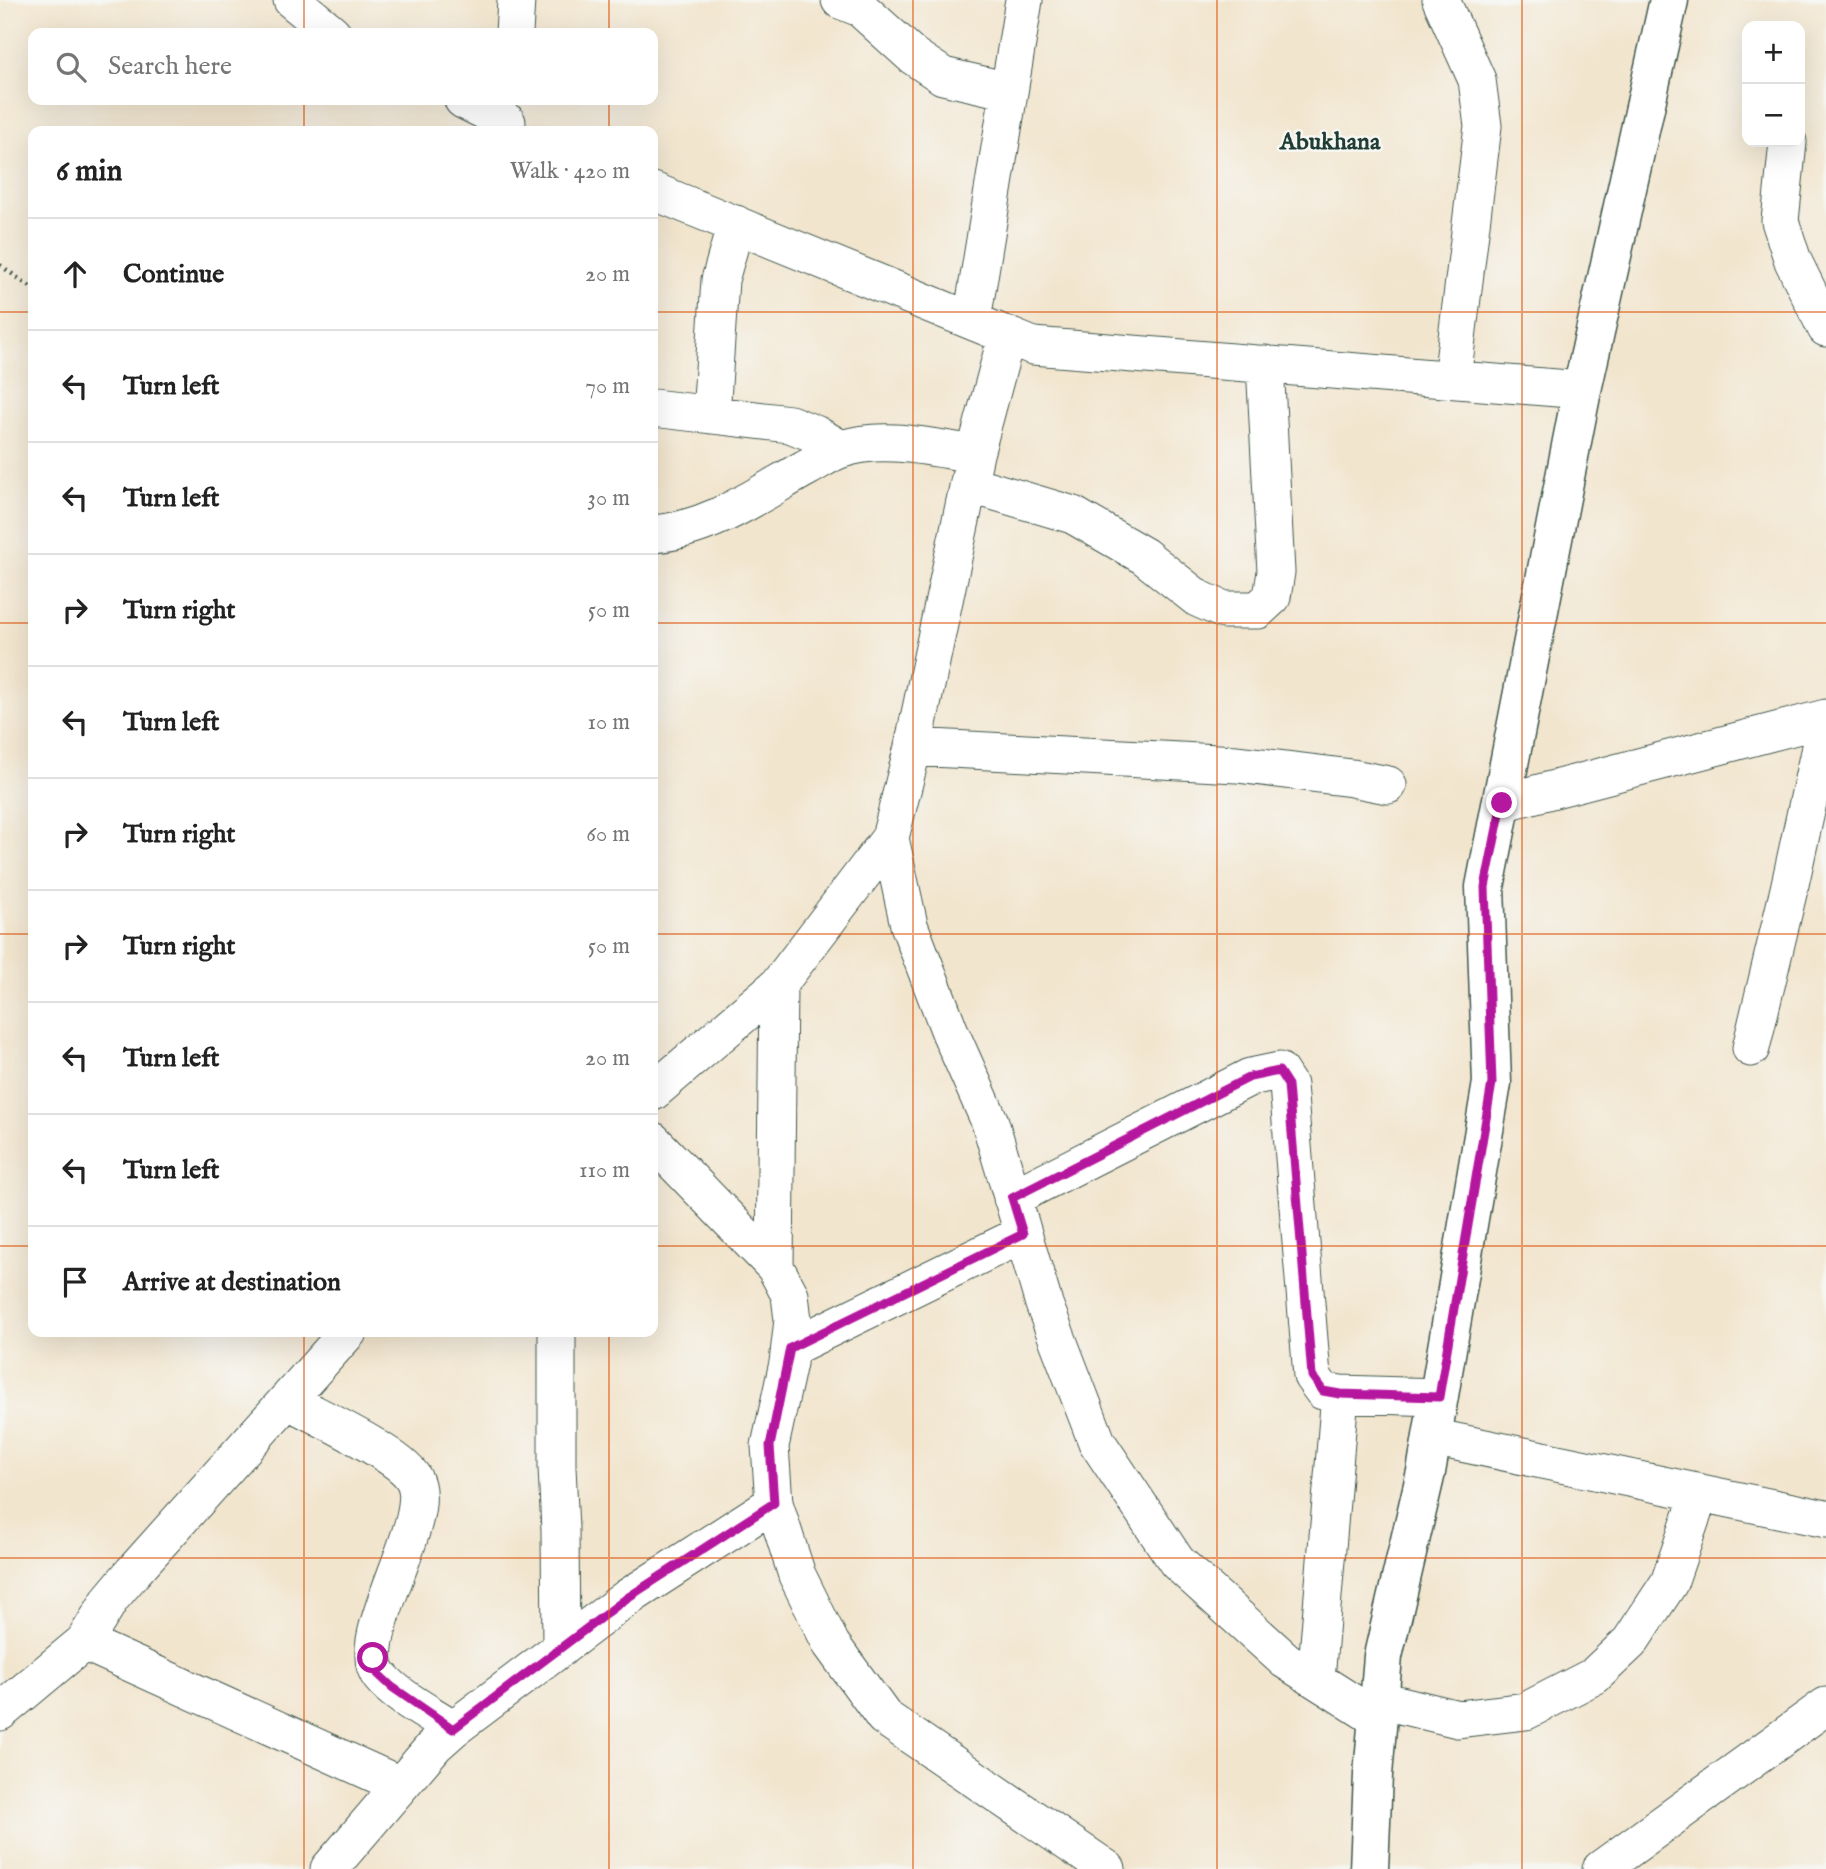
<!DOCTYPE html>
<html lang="en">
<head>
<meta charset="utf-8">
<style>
  :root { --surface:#fff; --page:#f6f6f6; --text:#222; --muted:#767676; --line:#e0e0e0 }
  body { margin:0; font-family:"IM FELL English",serif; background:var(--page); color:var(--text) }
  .controls { position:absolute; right:21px; top:21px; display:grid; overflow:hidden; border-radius:14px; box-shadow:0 7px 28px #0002 }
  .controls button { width:63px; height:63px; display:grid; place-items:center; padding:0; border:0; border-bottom:2px solid var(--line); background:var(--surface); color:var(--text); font:35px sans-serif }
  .stop { position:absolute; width:21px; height:21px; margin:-16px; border:5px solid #b5179e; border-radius:50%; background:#fff }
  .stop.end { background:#b5179e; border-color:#fff; box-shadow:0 2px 7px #0008 }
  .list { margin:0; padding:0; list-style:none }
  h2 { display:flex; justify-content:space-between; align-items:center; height:91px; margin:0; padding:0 28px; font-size:30px }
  h2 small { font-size:23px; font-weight:400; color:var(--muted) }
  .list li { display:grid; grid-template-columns:46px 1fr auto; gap:21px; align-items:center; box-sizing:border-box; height:112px; padding:0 28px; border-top:2px solid var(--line) }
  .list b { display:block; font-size:26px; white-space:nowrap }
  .list em { font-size:23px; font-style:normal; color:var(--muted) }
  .icon { flex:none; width:38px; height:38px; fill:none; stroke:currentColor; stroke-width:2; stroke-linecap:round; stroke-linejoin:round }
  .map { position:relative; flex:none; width:1826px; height:1869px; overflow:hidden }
  .search { position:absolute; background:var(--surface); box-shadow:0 7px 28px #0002; left:28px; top:28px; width:630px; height:77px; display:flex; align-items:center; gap:18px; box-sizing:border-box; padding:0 24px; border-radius:14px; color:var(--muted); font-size:26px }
  .panel { position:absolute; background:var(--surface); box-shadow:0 7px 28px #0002; left:28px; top:126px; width:630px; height:1211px; border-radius:14px }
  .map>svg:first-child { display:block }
</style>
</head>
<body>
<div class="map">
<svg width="1826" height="1869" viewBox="0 0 1826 1869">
  <rect width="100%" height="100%" fill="#f6f6f2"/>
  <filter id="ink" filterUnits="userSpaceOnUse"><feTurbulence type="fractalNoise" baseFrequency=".0143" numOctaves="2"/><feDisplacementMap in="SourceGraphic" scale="14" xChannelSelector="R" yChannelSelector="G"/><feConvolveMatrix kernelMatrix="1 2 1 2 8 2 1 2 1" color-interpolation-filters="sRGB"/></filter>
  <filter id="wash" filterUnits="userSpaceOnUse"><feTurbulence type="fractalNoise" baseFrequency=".00686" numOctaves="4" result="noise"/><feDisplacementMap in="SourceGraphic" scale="28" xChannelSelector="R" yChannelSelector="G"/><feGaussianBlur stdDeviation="1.57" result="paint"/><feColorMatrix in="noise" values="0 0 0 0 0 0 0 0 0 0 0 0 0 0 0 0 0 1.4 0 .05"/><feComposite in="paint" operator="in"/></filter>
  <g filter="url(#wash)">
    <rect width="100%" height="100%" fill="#f2e5ce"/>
  </g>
  <g filter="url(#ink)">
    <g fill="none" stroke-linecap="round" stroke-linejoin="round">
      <g stroke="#3f564b" stroke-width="39">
        <path id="minor" d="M292,0L332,33
          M840,0L860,8L913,56L943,76L1009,91
          M1441,0L1477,80L1483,126L1452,379
          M514,33L516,0
          M463,100L507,122
          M1788,142L1780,221L1793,261L1826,328
          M653,191L1033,346L1582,390
          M972,320L1024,0
          M1007,335L975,454L913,747L890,838L909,925L950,1032L990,1122L1044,1304L1097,1442L1177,1562L1285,1660L1378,1719
          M653,408L790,424L815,434L841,449
          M711,415L720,280L736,224
          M969,484L1073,515L1144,556L1197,598L1224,610H1258L1272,597L1276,572L1265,364
          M653,534C709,530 756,496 804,469C816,463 829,453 842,449C884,435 932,448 975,454
          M913,747L1237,764L1352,778L1388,785
          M1501,803L1826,718
          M1751,1048L1789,889L1826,720
          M653,1092L778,985L890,838
          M653,1141L775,1267L790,1295L793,1320L788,1363L770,1446L774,1503L797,1575L831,1644L884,1717L1107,1869
          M1012,1198L1250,1077L1279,1071L1288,1085L1312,1376L1323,1391L1340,1394L1439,1397
          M775,1267L778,985
          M557,1332V1467L560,1530L561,1648
          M790,1348L1023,1234
          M287,1400C315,1415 399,1454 413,1478C438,1517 350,1639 380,1676C398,1698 430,1713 453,1729
          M1432,1437L1826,1519
          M84,1642L400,1785
          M1316,1679L1340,1394
          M1380,1700L1458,1719L1526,1711L1594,1676L1630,1642L1669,1583L1700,1493
          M0,1712L84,1642L111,1598L133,1572L348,1332
          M329,1869L435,1745L453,1729L627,1598L774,1503
          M1601,1869L1826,1706"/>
      </g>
      <g stroke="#3f564b" stroke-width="41">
        <path id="tertiary" d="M1369,1869L1373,1775L1383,1656L1426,1472L1492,1083L1485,887L1582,390L1669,0"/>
      </g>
      <path stroke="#3f564b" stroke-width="4.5" stroke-dasharray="2 5" stroke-linecap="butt" d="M0,265L33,289"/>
      <use href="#minor" stroke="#fff" stroke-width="37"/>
      <use href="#tertiary" stroke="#fff" stroke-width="38"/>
    </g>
  </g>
  <g fill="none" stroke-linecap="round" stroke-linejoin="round" filter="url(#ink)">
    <path stroke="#b5179e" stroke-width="9" d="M373,1658L378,1674L392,1687L453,1729L627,1598L774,1503L770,1446L790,1348L1023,1234L1012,1198L1250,1077L1279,1071L1288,1085L1312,1376L1323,1391L1340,1394L1439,1397L1492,1083L1485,887L1502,803"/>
  </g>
  <path fill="none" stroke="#de580e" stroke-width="2" stroke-opacity="0.55" d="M304,0V33M609,0V33M913,0V1869M1217,0V1869M1522,0V1869M304,100V131M609,100V131M0,312H33M653,312H1826M0,623H33M653,623H1826M0,934H33M653,934H1826M0,1246H33M653,1246H1826M304,1332V1869M609,1332V1869M0,1558H1826"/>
  <g text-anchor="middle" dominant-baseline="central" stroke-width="5" stroke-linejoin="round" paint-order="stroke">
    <g font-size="24" font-weight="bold" fill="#1f3d34" stroke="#f6f6f2">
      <text x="1330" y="142">Abukhana</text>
    </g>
  </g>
</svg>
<div class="controls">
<button>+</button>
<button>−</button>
</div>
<div class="stop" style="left:373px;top:1658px"></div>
<div class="stop end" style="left:1502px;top:803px"></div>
<div class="search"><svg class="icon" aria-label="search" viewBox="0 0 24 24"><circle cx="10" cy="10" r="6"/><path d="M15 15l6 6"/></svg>Search here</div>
<section class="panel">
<h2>6 min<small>Walk · 420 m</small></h2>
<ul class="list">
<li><svg class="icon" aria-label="ahead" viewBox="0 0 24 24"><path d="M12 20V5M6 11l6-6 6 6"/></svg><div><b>Continue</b></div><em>20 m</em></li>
<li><svg class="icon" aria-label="left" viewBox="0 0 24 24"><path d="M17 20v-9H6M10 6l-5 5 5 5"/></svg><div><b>Turn left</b></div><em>70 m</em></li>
<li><svg class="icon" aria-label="left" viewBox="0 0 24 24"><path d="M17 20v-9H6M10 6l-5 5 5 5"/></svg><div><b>Turn left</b></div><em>30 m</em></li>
<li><svg class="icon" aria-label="right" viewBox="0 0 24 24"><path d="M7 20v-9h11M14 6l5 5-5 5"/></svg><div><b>Turn right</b></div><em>50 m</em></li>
<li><svg class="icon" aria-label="left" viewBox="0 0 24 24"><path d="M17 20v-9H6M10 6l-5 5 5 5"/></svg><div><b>Turn left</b></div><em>10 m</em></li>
<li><svg class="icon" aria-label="right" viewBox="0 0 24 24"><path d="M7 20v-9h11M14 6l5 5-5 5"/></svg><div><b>Turn right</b></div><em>60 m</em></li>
<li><svg class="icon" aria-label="right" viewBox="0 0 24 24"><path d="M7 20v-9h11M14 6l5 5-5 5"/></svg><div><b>Turn right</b></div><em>50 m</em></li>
<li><svg class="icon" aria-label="left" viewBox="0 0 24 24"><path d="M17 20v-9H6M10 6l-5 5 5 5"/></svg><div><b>Turn left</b></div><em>20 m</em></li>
<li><svg class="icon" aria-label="left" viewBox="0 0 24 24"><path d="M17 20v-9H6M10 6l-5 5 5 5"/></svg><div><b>Turn left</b></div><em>110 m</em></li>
<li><svg class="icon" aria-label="arrive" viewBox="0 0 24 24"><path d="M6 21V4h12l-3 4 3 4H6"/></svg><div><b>Arrive at destination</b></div></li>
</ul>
</section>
</div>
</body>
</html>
